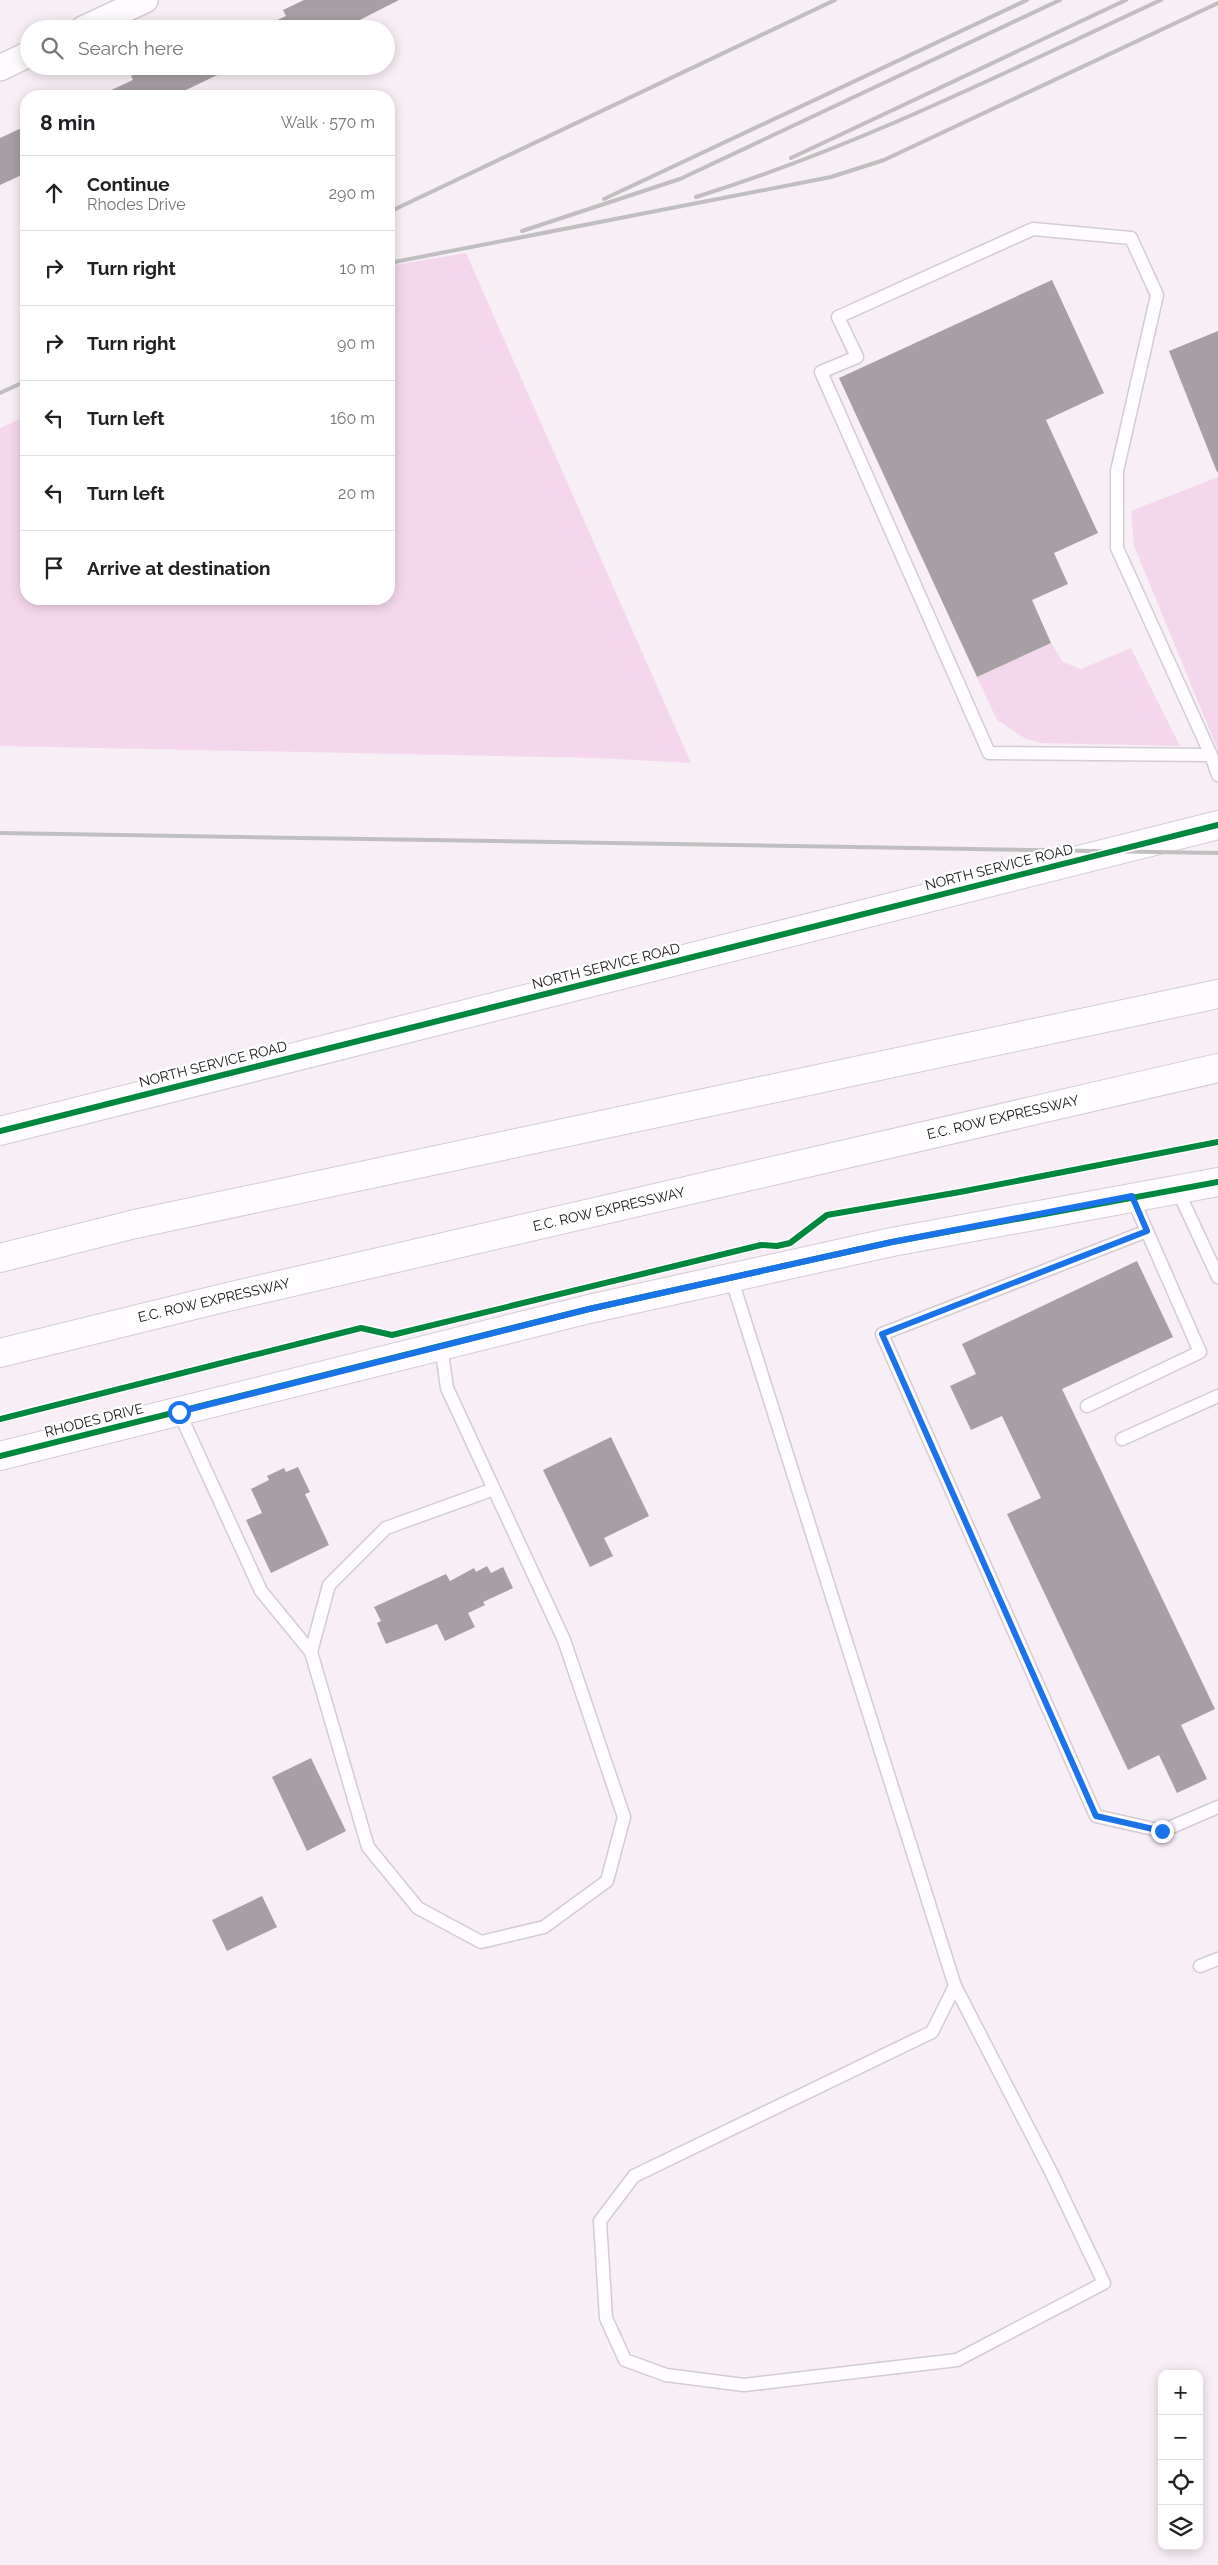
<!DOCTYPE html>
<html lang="en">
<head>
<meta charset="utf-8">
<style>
  :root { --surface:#fff; --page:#f6f6f6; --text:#202124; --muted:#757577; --line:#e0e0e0 }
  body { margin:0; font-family:Raleway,sans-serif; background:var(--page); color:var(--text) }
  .controls { position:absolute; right:15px; bottom:15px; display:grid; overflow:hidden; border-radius:10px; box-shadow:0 2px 12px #0003 }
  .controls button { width:45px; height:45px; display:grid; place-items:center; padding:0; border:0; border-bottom:1px solid var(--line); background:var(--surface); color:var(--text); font:25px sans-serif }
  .stop { position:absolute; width:15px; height:15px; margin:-11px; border:4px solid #1a73e8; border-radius:50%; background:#fff }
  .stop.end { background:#1a73e8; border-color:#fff; box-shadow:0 1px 5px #0008 }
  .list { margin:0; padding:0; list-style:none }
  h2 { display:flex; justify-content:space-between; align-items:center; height:65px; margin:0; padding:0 20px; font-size:21px }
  h2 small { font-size:16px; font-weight:400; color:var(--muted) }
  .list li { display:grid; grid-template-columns:32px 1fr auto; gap:15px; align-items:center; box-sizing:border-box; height:75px; padding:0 20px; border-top:1px solid var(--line) }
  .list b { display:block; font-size:19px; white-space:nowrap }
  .list p { margin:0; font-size:16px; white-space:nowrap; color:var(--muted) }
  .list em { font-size:16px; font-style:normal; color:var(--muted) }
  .icon { flex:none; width:28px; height:28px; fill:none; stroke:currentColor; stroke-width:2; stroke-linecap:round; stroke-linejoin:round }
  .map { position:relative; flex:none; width:1218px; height:2565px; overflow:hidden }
  .search { position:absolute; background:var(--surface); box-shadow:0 2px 12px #0003; left:20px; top:20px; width:375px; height:55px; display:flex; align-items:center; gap:12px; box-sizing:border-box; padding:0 18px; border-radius:28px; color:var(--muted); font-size:19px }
  .panel { position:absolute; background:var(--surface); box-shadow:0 2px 12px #0003; left:20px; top:90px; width:375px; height:515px; border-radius:20px }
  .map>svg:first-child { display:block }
</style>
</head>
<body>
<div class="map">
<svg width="1218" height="2565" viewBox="0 0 1218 2565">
  <rect width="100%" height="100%" fill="#f8eef5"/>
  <path fill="#f5d7ed" d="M466,253L691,763L597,758L0,746V428L26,416V599H389V266Z
    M1218,477V750L1134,546L1131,511Z
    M1051,643L1063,662L1081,669L1131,648L1180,746L1041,743L1026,739L997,720L977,677Z"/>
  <path fill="#a69fa4" d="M304,0H399L342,29H258L286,16L283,10Z
    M152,66H236L186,90L189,96H98L133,80L131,76Z
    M26,126V173L0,185V138Z
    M1052,280L1104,393L1046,420L1098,533L1054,553L1068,584L1032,600L1051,643L977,677L839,378Z
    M1218,331V472H1217L1169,351Z
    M1137,1261L1173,1337L1062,1389L1215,1709L1181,1725L1207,1779L1177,1793L1159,1755L1128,1770L1007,1514L1041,1498L1002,1416L971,1430L950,1386L976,1374L962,1344Z
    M611,1437L649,1516L604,1538L613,1556L590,1567L543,1470Z
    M298,1467L310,1492L305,1494L329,1545L271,1573L246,1520L262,1513L251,1489L269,1480L267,1476L284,1468L286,1472Z
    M487,1566L491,1573L503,1567L513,1588L483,1602L485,1605L468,1613L475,1627L445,1641L437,1624L386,1644L377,1623L381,1621L374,1607L446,1574L450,1581L474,1568L476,1572Z
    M311,1758L346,1831L307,1851L272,1777Z
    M262,1896L277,1927L227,1951L212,1920Z"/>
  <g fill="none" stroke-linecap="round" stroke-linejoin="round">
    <g stroke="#d3ccd2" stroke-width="15">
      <path id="service" d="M1211,755L989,753L821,372L857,357L838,317L1033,229L1131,238L1157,295L1117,471V548L1211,755L1218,775
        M1177,1189L1218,1277
        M1147,1231L882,1334L1096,1816L1162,1831L1218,1807
        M731,1277L955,1986L932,2032L634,2176L600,2221L606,2318L625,2360L666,2375L744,2385L957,2360L1104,2283L1052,2174L955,1986
        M1087,1406L1200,1352L1132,1197
        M179,1412L261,1591L311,1652L368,1847L418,1908L481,1942L544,1927L607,1881L624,1817L564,1640L447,1388L441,1346
        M1122,1439L1218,1396
        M311,1652L329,1585L386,1528L494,1489
        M1200,1966L1218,1959"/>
    </g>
    <g stroke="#d3ccd2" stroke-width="28">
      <path id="minor" d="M83,29L145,0
        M0,68L29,54"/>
    </g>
    <g stroke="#d3ccd2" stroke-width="30">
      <path id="tertiary" d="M0,1131L1218,825
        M0,1456L589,1309L892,1242L1218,1182"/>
    </g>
    <g stroke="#d3ccd2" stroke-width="30">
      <path id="motorway" d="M0,1258L135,1224L1218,994
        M0,1353L219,1299L1218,1068"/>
    </g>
    <use href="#service" stroke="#fefcfe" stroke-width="12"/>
    <use href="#minor" stroke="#fefcfe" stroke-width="25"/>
    <use href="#tertiary" stroke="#fefcfe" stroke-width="28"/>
    <use href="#motorway" stroke="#fefcfe" stroke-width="28"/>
    <path stroke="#c0bebf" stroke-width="4" d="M791,158L1126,0
      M696,197C857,147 1008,71 1161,0
      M604,199L1027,0
      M389,212L835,0
      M522,231L680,179L1060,0
      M389,263L831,177L884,160L1218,3
      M0,393L26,381
      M0,833L1218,853"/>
    <g stroke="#fff" stroke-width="9">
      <path id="cycleway" d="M0,1131L1218,825
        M0,1419L361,1328L392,1335L761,1245L777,1246L790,1243L827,1215L960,1192L1218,1142
        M0,1456L589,1309L892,1242L1218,1182"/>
    </g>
    <use href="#cycleway" stroke="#00873e" stroke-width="6"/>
  </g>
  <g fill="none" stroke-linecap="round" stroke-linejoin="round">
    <path stroke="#1a73e8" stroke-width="6" d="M179,1412L589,1309L892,1242L1132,1196L1147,1231L882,1334L1096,1816L1162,1831"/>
  </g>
  <g text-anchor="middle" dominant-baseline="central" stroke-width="5" stroke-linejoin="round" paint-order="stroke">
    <g font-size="14" fill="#191318" stroke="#fff">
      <text transform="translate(999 867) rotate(-14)">NORTH SERVICE ROAD</text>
      <text transform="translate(606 966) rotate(-14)">NORTH SERVICE ROAD</text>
      <text transform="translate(213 1064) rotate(-14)">NORTH SERVICE ROAD</text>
      <text transform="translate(1003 1117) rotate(-13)">E.C. ROW EXPRESSWAY</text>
      <text transform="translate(609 1209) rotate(-13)">E.C. ROW EXPRESSWAY</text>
      <text transform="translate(214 1300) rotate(-13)">E.C. ROW EXPRESSWAY</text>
      <text transform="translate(94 1420) rotate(-14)">RHODES DRIVE</text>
    </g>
  </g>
</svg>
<div class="controls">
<button>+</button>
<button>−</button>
<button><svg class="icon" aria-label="locate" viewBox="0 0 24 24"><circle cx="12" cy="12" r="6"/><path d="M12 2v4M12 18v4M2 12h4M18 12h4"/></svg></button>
<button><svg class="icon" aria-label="layers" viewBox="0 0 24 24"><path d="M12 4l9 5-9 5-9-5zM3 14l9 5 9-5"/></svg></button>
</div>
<div class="stop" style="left:179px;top:1412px"></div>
<div class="stop end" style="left:1162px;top:1831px"></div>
<div class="search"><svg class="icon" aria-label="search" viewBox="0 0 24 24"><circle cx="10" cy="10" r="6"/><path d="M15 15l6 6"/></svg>Search here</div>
<section class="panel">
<h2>8 min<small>Walk · 570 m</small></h2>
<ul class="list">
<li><svg class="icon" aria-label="ahead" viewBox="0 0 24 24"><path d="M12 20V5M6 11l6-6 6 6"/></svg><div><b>Continue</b><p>Rhodes Drive</p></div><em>290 m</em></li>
<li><svg class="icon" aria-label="right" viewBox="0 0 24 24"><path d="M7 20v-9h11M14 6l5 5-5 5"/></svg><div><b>Turn right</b></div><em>10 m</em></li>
<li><svg class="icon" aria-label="right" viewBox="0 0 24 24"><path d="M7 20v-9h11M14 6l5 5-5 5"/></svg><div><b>Turn right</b></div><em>90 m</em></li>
<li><svg class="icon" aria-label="left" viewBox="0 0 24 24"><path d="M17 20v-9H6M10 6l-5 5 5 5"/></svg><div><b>Turn left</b></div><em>160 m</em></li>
<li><svg class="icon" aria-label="left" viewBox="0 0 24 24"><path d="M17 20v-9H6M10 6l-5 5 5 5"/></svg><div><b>Turn left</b></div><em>20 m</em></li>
<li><svg class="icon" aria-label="arrive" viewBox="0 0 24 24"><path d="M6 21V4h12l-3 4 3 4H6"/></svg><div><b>Arrive at destination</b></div></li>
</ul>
</section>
</div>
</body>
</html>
